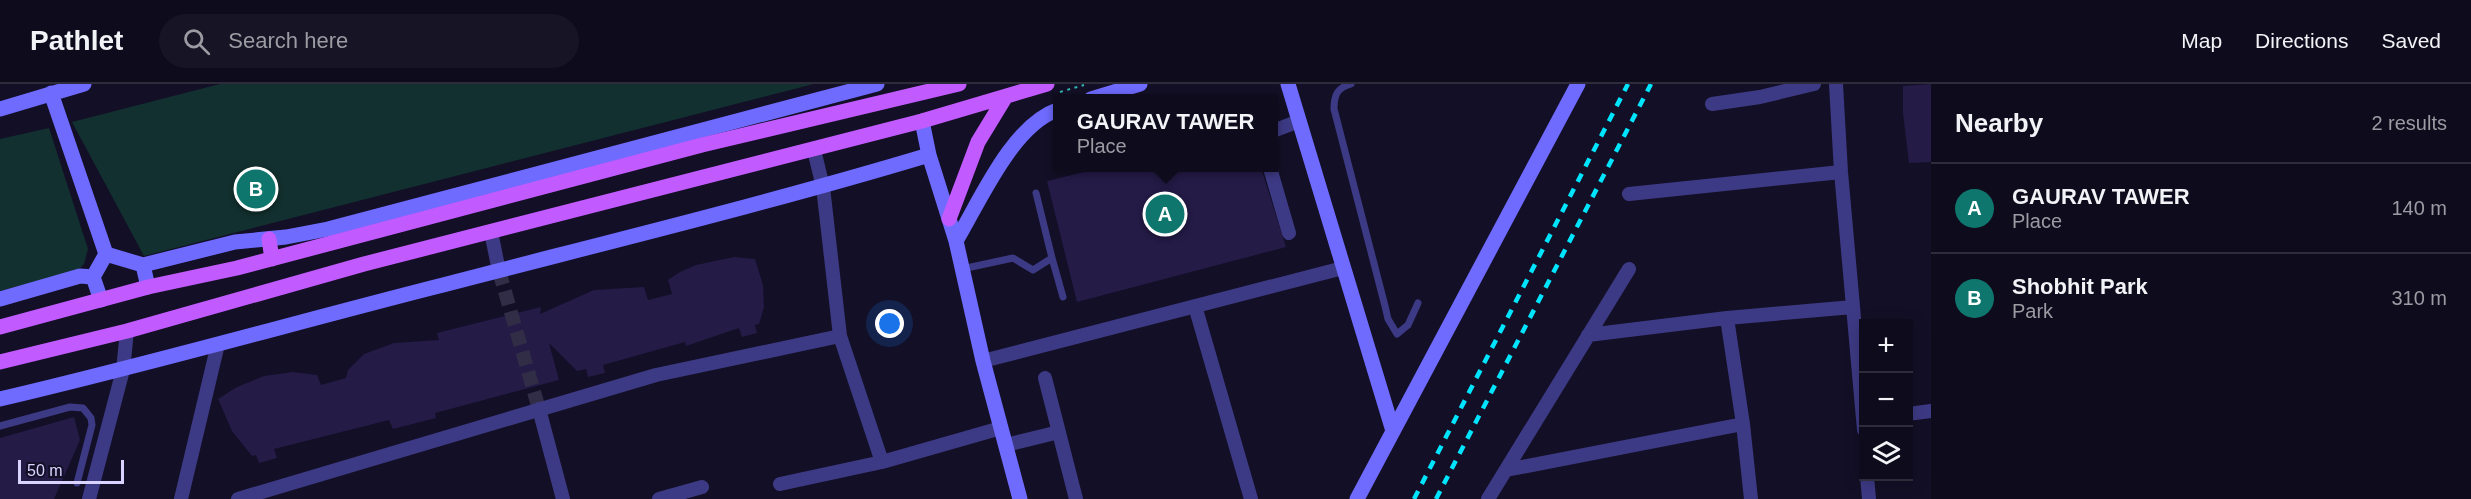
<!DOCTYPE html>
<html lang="en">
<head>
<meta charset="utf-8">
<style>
  :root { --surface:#0e0b1c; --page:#171425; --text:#f1f3f6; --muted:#9b9ba3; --line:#2e2b3b; --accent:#0f766e }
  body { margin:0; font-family:Helvetica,sans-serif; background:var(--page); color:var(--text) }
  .controls { position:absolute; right:18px; bottom:18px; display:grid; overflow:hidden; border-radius:0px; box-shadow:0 3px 15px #0003 }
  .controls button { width:54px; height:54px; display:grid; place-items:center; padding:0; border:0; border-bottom:2px solid var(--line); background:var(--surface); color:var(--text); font:30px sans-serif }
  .scale { position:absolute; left:18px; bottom:15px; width:106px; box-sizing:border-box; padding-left:6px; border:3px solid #d9d4ff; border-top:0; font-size:16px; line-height:21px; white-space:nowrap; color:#d9d4ff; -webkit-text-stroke:4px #130f26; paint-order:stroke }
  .you { position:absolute; left:890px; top:240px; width:21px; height:21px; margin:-15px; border:4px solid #fff; border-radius:50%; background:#1a73e8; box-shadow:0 0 0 9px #1a73e833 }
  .badge { display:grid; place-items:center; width:39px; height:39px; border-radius:50%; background:var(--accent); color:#fff; font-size:20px; font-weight:700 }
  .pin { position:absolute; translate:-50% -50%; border:3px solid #fff; box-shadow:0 2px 6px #0006 }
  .popup { position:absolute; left:1053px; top:10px; width:225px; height:78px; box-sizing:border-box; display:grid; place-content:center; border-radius:0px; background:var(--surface); filter:drop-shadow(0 2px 4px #0005); font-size:20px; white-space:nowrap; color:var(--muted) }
  .popup b { font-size:22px; color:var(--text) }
  .popup::after { content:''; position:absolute; left:50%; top:100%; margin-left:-12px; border:12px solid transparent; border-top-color:var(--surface) }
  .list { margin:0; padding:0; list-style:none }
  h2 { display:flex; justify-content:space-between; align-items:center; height:78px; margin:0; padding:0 24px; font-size:26px }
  h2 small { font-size:20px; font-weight:400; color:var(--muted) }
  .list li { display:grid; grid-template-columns:39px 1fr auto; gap:18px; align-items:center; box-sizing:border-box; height:90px; padding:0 24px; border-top:2px solid var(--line) }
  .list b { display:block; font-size:22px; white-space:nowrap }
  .list p { margin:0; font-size:20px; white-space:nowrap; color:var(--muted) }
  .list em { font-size:20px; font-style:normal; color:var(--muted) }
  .icon { flex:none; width:33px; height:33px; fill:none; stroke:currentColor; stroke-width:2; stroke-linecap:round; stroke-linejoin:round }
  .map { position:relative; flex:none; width:1931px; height:415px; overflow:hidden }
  header { display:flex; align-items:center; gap:36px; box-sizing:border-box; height:84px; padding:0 30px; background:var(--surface); border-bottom:2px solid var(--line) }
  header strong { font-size:28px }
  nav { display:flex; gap:33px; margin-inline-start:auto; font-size:21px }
  .search { width:420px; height:54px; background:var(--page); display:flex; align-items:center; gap:15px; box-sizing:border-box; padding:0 21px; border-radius:33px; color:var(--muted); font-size:22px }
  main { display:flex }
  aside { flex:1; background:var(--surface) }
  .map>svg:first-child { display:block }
</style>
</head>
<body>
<header>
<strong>Pathlet</strong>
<div class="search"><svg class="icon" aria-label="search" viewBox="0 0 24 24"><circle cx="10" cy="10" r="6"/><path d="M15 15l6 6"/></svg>Search here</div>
<nav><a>Map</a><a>Directions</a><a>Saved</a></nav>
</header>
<main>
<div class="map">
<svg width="1931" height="415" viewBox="0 0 1931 415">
  <rect width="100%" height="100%" fill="#130f26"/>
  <path fill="#12302f" d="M220,0H814L144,172L72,38Z
    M49,44L88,165L84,180L78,186L0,207V55Z"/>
  <path fill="#241b47" d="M1931,0V78L1909,79L1903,29V2Z
    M1101,84H1261L1286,163L1077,218L1047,97Z
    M734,173L755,175L763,201L764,223L759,240L755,241L757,249L742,253L739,244L686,262L685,258L603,281L605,289L588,293L586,285L577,287L549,259L559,296L435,329L436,334L393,345L389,336L274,365L277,374L259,379L256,371L252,372L232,347L218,315L237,303L264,292L293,288L317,291L321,301L346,294L348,286L364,270L394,259L439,256L437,249L541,223L540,230L594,206L644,203L648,216L672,210L668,196L680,188L696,181Z
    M74,333L80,356L54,415H0V354Z"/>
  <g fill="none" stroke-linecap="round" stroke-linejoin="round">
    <path stroke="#312d47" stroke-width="14" stroke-dasharray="14 7" stroke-linecap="butt" d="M499,187L539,325"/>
    <path stroke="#2fb8b0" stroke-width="2" stroke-dasharray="3 4.5" stroke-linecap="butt" d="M1060,8L1084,1"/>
    <path stroke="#3d3a85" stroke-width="7" d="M1351,0C1337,4 1334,11 1334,25L1385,222L1388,235L1397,250L1408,241L1418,219
      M1052,174L1063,213
      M962,185L1013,174L1033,186L1052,174L1036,109
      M0,342L70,323L83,324L91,334L92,341L77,399"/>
    <path stroke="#3d3a85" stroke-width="14" d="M1836,0L1841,88L1864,346
      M1712,20L1760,13L1814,0
      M1273,47L1299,37
      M814,66L823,103L840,252
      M1270,84L1289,149
      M1629,110L1841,88
      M491,148L499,187
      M1195,222L1251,415
      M1727,234L1853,223
      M1588,251L1727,234L1743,340L1751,415
      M983,277L1343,184
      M1045,294L1076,415
      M539,325L563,415
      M1908,330L1931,327
      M1006,361L1059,348
      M1506,386L1743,340
      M1867,392L1869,415
      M780,400L882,378L1001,344
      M89,415L123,286L127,247
      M181,415L218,260
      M238,415L656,291L840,252L882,378
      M659,415L702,403
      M1488,415L1629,185"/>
    <path stroke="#6f6bff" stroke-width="15" d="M1288,0L1393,347
      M51,9L106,170L93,193L101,216
      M1091,15L1140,0
      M0,25L84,0
      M922,37L929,71L956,157L983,277L1020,415
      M956,157C980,117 1012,42 1057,26
      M106,170L143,181L148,203
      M143,181L235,158L286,153L328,145L877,0
      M0,215L80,192L93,193
      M0,315C146,281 290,240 435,203C600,160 766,120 929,71
      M1357,415L1578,0"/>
    <path stroke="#c25bff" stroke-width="15" d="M949,135L978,58L1006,12
      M269,155L272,175
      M0,243L148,203L237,184L702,61L959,0
      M0,278L127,247L364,180L922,37L1047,0"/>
    <path stroke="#00e5ff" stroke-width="4.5" stroke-dasharray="9 8" stroke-linecap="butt" d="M1414,415L1628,0
      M1436,415L1651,0"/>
  </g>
</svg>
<div class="controls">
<button>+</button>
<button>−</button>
<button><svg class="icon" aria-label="layers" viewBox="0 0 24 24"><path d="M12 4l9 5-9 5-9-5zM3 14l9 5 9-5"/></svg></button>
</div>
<div class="scale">50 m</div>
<div class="you"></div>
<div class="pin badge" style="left:1165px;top:130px">A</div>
<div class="popup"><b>GAURAV TAWER</b>Place</div>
<div class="pin badge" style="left:256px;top:105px">B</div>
</div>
<aside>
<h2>Nearby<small>2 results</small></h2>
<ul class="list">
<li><span class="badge">A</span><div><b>GAURAV TAWER</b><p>Place</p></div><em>140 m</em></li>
<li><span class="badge">B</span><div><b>Shobhit Park</b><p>Park</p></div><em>310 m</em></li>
</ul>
</aside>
</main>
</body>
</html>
